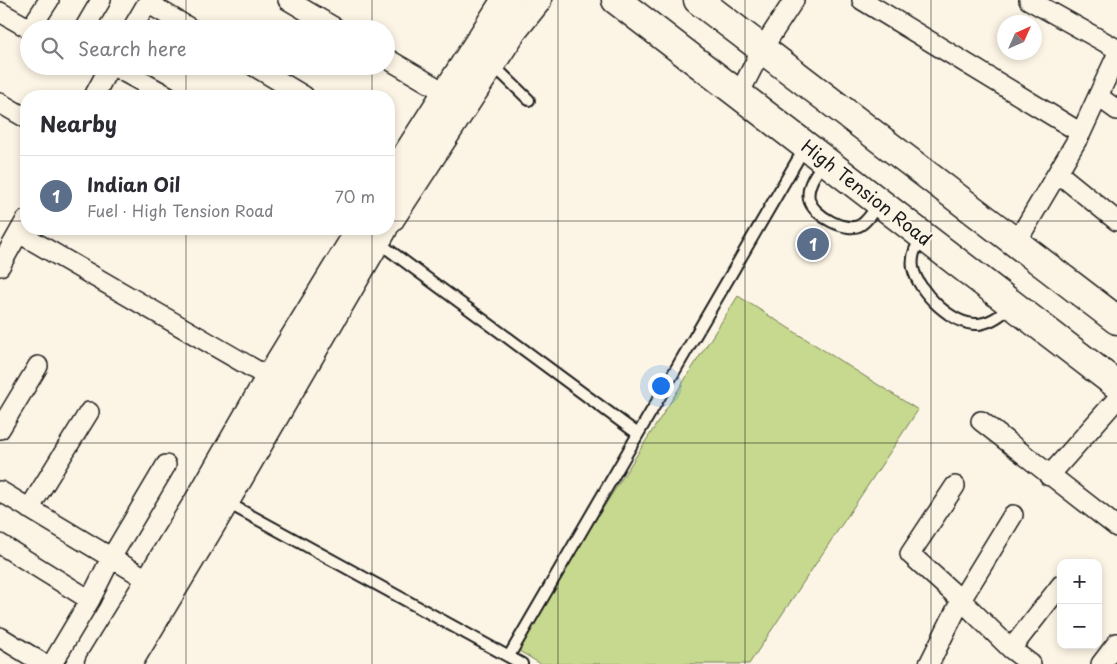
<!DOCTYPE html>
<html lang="en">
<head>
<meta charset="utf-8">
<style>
  :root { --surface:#fff; --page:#f2f2f3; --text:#2b2b33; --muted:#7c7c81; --line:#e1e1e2; --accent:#1f6fb2 }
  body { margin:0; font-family:"Playpen Sans",sans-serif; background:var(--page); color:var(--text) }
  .controls { position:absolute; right:15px; bottom:15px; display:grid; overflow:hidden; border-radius:10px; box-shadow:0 2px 8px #0003 }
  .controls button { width:45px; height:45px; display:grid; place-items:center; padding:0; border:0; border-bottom:1px solid var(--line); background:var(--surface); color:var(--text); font:25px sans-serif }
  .compass { position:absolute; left:997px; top:15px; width:45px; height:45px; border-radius:50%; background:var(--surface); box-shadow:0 2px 8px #0003; rotate:45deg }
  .you { position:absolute; left:660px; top:385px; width:18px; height:18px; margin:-12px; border:4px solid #fff; border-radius:50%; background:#1a73e8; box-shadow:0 0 0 8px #1a73e833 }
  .badge { display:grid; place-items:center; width:32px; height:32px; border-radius:50%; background:var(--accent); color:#fff; font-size:16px; font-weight:700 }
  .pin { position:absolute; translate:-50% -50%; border:2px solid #fff; box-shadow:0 1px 5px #0006 }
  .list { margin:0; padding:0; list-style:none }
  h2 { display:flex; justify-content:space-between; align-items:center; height:65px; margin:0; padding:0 20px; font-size:21px }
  h2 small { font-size:16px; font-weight:400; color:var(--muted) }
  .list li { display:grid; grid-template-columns:32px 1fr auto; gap:15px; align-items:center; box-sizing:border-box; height:80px; padding:0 20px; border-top:1px solid var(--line) }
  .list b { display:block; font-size:19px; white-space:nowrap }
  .list p { margin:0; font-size:16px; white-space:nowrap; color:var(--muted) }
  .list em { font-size:16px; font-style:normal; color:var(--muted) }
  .icon { flex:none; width:28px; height:28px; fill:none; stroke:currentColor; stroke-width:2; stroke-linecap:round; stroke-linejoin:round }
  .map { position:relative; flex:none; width:1117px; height:664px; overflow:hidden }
  .search { position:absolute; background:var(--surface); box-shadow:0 2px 8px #0003; left:20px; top:20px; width:375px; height:55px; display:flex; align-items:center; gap:12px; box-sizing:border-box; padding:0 18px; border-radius:28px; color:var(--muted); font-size:19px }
  .panel { position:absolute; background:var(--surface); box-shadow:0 2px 8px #0003; left:20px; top:90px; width:375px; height:145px; border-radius:20px }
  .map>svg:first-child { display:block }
</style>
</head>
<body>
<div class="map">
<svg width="1117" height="664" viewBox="0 0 1117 664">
  <rect width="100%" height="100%" fill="#fcf5e5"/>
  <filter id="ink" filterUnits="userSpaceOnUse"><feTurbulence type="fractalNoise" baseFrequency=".02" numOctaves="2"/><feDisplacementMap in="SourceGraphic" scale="10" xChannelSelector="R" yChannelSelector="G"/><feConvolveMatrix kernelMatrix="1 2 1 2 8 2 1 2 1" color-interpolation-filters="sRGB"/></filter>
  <g filter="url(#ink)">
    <path fill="#c6d98e" stroke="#717a55" d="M738,296L918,410L749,664H541L514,648Z"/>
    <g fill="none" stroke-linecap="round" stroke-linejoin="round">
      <g stroke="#1c1c1c" stroke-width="14">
        <path id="lane" d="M492,64L529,100
          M825,161C817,172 806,185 809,199C812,215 848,235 862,224C869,219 874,210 879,203
          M923,236C916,245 911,256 913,268C918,292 953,326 979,324C993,322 1002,314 1012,305
          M378,242L638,434
          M226,502L522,664
          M509,656L805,147"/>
      </g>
      <g stroke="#1c1c1c" stroke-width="22">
        <path id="street" d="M288,0L337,29
          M862,0L1081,133
          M1029,0L1117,49
          M148,3L191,29
          M0,12L30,29
          M30,29L49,0
          M84,29L101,0
          M132,29L149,0
          M386,58L446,93
          M113,66L168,96
          M254,66L304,96
          M739,94L762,49L794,0
          M94,96L110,66
          M1099,97L1117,110
          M0,103L26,118
          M1058,173L1117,221
          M19,233L280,384
          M1016,243L1081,133L1117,55
          M0,266L26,220
          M981,421L1117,527
          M0,429L38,366
          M1049,476L1117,399
          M955,486L910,554L961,600L1011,649L1031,664
          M0,491L160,587
          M29,509L89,412
          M0,544L90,600
          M0,637L44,664
          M1011,649L1061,585
          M52,664L90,600L111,558L166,465
          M929,664L961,600L1013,515
          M1101,664L1117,643"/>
      </g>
      <g stroke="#1c1c1c" stroke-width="31">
        <path id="secondary" d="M616,0L1117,385
          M698,0L1117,320
          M389,183L506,0
          M389,220L513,30L537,0
          M99,664L205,491L270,378L361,229
          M127,664L225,501L383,229"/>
      </g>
      <use href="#lane" stroke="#fcf5e5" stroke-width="10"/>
      <use href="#street" stroke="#fcf5e5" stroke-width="19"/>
      <use href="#secondary" stroke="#fcf5e5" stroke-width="28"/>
    </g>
  </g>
  <path fill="none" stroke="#1c1c1c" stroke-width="1" stroke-opacity="0.55" d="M186,0V29M372,0V29M558,0V664M745,0V664M931,0V664M186,66V96M372,66V96M0,221H26M389,221H1117M186,229V664M372,229V664M0,443H1117"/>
  <g text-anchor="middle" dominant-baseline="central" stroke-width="4" stroke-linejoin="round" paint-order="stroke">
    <g font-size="18" fill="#1c1c1c" stroke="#fcf5e5">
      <text transform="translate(867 192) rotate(38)">High Tension Road</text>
    </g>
  </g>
</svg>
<div class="controls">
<button>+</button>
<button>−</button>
</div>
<svg class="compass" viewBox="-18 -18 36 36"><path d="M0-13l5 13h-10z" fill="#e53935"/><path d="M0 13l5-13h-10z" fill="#7c7c81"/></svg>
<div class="you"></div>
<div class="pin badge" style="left:813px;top:244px;background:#5c6f8a">1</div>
<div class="search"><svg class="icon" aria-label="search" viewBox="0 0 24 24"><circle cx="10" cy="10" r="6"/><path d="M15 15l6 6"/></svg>Search here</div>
<section class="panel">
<h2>Nearby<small></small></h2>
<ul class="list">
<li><span class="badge" style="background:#5c6f8a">1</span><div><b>Indian Oil</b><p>Fuel · High Tension Road</p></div><em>70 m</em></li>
</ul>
</section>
</div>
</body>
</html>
